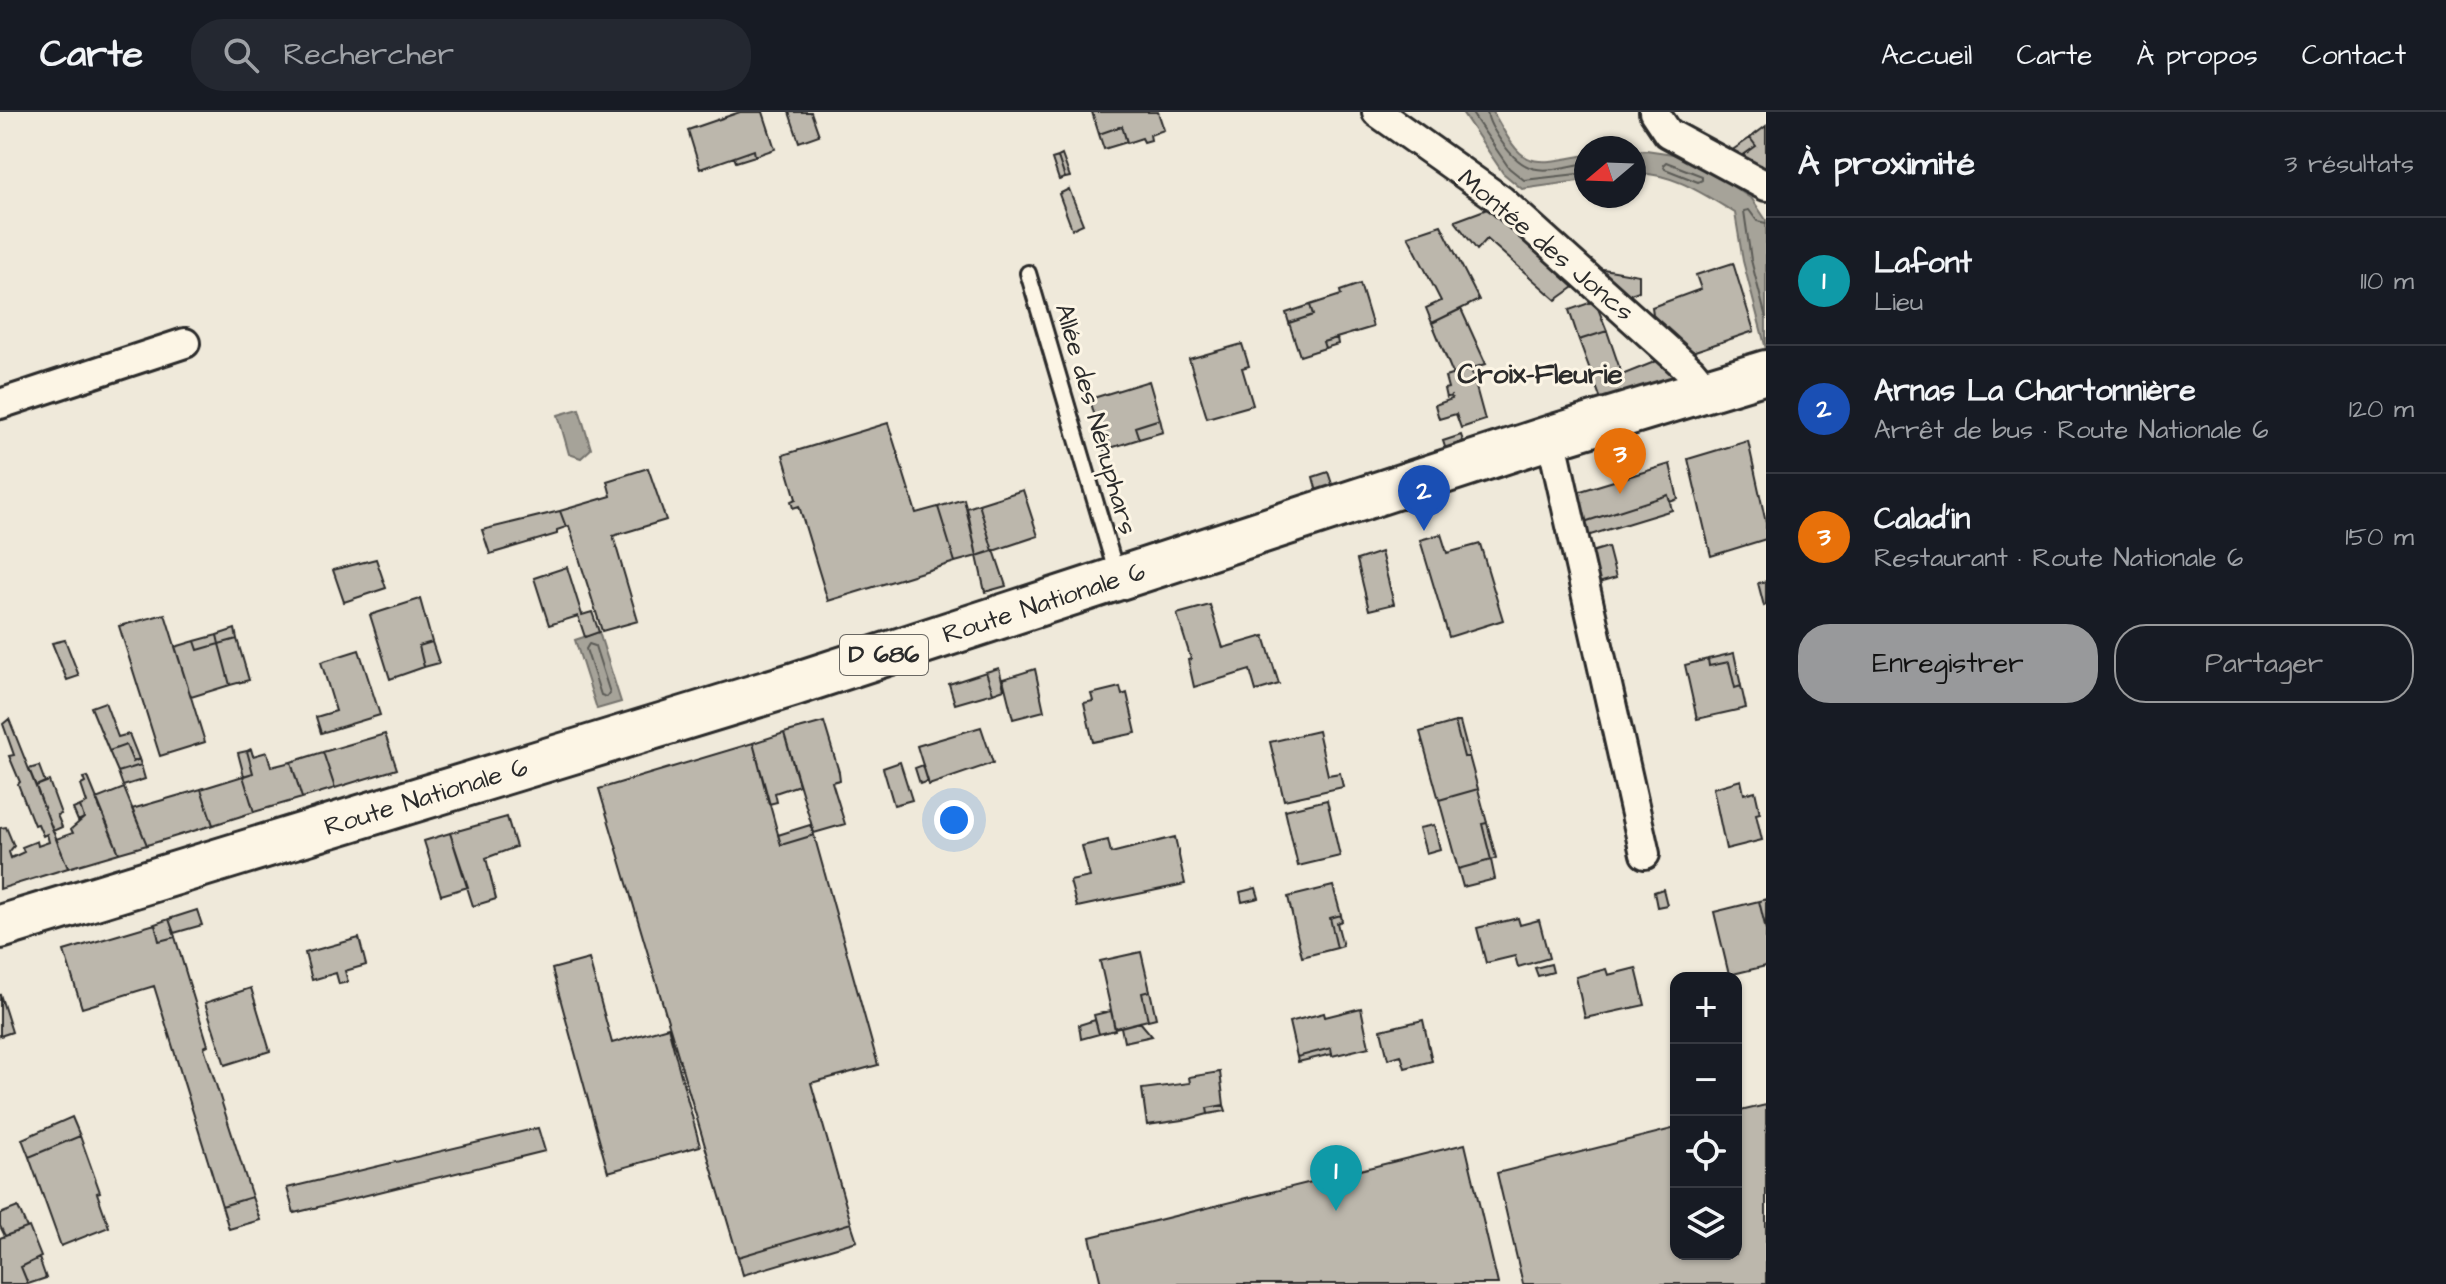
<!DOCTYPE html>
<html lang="fr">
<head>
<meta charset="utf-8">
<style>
  :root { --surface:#171b24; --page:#242831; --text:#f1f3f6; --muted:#9ea1a6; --line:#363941; --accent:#98999b }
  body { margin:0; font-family:"Architects Daughter",sans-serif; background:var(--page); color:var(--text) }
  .controls { position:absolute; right:24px; bottom:24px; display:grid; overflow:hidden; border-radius:16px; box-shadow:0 2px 6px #0004 }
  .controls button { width:72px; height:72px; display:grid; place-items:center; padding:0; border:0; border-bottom:2px solid var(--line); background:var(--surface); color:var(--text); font:40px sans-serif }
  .compass { position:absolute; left:1574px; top:24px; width:72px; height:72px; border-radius:50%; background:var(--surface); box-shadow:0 2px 6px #0004; rotate:251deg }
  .you { position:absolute; left:954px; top:708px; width:28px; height:28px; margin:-20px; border:6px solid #fff; border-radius:50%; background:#1a73e8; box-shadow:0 0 0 12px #1a73e833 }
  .badge { display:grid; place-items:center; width:52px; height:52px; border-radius:50%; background:var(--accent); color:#fff; font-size:26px; font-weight:700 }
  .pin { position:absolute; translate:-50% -66px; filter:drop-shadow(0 2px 4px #0008) }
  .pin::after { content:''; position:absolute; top:42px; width:28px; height:24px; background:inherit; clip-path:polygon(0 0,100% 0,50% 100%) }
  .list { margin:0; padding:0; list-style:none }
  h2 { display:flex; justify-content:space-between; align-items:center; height:104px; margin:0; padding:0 32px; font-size:34px }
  h2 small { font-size:26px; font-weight:400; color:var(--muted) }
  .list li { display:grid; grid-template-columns:52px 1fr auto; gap:24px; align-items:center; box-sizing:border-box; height:128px; padding:0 32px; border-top:2px solid var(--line) }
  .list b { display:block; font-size:30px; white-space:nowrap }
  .list p { margin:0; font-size:26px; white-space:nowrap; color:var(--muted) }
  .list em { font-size:26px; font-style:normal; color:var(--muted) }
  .actions { display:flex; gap:16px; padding:24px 32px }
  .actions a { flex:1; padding:18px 0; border:2px solid var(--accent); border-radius:32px; text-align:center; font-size:28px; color:var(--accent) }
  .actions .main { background:var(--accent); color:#111 }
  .icon { flex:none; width:44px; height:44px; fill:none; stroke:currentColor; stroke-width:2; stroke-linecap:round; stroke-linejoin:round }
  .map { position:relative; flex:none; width:1766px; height:1172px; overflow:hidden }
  header { display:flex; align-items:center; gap:48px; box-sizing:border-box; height:112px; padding:0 40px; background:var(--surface); border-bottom:2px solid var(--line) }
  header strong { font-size:38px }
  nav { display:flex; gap:44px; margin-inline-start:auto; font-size:28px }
  .search { width:560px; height:72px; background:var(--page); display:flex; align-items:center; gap:20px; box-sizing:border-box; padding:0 28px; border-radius:32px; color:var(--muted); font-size:30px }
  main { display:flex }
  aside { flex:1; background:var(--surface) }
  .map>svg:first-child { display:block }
</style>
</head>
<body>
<header>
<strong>Carte</strong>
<div class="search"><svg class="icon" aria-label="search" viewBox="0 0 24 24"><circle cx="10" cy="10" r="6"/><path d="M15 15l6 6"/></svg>Rechercher</div>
<nav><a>Accueil</a><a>Carte</a><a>À propos</a><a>Contact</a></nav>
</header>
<main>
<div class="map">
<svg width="1766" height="1172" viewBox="0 0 1766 1172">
  <rect width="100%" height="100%" fill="#efe9da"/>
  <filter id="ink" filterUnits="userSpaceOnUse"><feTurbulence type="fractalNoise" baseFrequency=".0125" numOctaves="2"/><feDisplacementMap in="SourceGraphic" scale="16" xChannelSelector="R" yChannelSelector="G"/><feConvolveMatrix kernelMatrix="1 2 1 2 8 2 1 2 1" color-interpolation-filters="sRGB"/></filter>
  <g filter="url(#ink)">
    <path fill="#a6a399" stroke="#75736d" stroke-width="2" d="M1462,0H1493C1523,54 1525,55 1586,43V68L1522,77L1503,61Z
      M1646,38L1673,42L1699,52L1752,87L1766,108V237L1743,149L1735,101C1705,83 1671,59 1634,62V39Z
      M579,297L591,337L581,346L569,342L558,303Z
      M599,520L621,590L597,597L575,528Z"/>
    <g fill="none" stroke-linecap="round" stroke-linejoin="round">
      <path stroke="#5c5b57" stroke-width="2" d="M1471,0L1509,56L1524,68L1586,61
        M1487,0C1488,10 1495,20 1501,29C1527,67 1544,59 1586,51
        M1666,50L1702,64V68L1698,70L1665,57L1663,53Z
        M1766,111L1757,109L1749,98L1744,99L1751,148L1766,206
        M589,532L595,534L610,581L607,585L601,583L586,537Z"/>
    </g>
    <path fill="#bcb7ac" stroke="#2b2b2b" stroke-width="2" d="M740,0H763L775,37L755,44L754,38L700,57L688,18Z
      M789,0H811L819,23L799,30Z
      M1092,0H1158L1164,18L1150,23L1151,28L1144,30L1142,26L1127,31L1122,14L1099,22Z
      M1122,14L1127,30L1104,37L1099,22Z
      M1766,14V56L1764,57L1739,46L1756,34L1750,26Z
      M1750,26L1756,34L1739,46L1728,41Z
      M754,38L755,44L736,50L734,45Z
      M1062,43L1070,65L1065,66L1058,45Z
      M1058,45L1065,66L1059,68L1052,47Z
      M1069,77L1083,112L1072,117L1059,82Z
      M1490,96L1577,173L1556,188L1487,127L1477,138L1455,109Z
      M1441,113L1479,188L1432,211L1426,196L1441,189L1408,124Z
      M1733,151L1754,219L1686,242L1654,210L1652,195L1701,177L1696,163Z
      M1591,155L1639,163V179L1622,185Z
      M1360,172L1373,215L1323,230L1325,236L1300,244L1289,211L1313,203L1310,193L1341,183L1340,179Z
      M1595,189L1607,219L1579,228L1569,198Z
      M1310,193L1313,203L1289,211L1286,201Z
      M1461,197L1486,252L1453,262L1432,211Z
      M1607,219L1622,263L1662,247L1685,267L1603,293L1579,228Z
      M1337,226L1338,232L1325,236L1323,230Z
      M1242,232L1249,254L1242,256L1253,293L1207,306L1189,247Z
      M1471,257L1485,308L1461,316L1456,302L1439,307L1435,293L1452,287L1451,284L1446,286L1444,277L1448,276L1445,265Z
      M1149,269L1160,307L1135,315L1139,327L1104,338L1090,287Z
      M1160,307L1163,320L1139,327L1135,315Z
      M888,311L916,401L938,395L955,450L828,489L799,394L793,396L791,389L796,387L783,343Z
      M1461,323L1465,335L1447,341L1443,329Z
      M1748,329L1766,411V427L1711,444L1688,347Z
      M1670,352L1678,387L1670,390L1668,383L1581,411L1574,381Z
      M648,356L666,408L613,424L638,509L602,519L569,414L566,415L560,399L611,384L607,369Z
      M1328,360L1333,375L1317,380L1313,365Z
      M1023,378L1038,424L993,439L979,392Z
      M1668,383L1672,398L1584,425L1581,411Z
      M964,387L977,444L955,450L938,395Z
      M979,392L993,439L977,444L967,396Z
      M560,399L566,415L557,418V422L490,442L482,418Z
      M1441,422L1447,441L1480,432L1503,508L1449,525L1420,428Z
      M1608,435L1616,466L1595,472L1588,441Z
      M994,438L1006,474L985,480L977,444Z
      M1381,440L1394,492L1369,498L1357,448Z
      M376,447L386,476L344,490L333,458Z
      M567,455L582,503L592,500L599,520L585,525L578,504L549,513L534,466Z
      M1766,469V493L1764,494L1758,471Z
      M420,487L432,530L419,534L424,555L390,567L370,503Z
      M1210,493L1223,536L1264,524L1279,572L1256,579L1250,558L1194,575L1188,548L1191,547L1177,502Z
      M165,502L205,630L160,644L119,514Z
      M235,517L237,527L219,532L217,523Z
      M217,523L219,532L198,538L195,529Z
      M237,527L249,568L230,573L219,532Z
      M65,528L79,564L67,568L52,531Z
      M195,529L198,538L219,532L230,573L191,585L175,535Z
      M432,530L439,551L424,555L419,534Z
      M359,538L380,603L321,621L316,605L336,599L321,550Z
      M1734,541L1741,574L1735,576L1729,550L1709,554L1708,547Z
      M1708,547L1709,554L1729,550L1735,576L1741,574L1746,596L1697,607L1685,553Z
      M999,556L1004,577L993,581L986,560Z
      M1035,557L1044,599L1013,607L1003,567Z
      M986,560L993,581L955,592L949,572Z
      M1120,575L1122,583L1127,581L1136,621L1093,630L1084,591L1093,589L1091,582Z
      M105,590L118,625L129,622L139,647L133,650L126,633L109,639L91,595Z
      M9,607L68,756L0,777V716L6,715L14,734L9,740L11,746L24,740L22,735L37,729L38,734L49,730L47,722L43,724L38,712L34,713L18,672L20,670L9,644L14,643L3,612Z
      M824,610L839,660L840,668L832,670L845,712L814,721L784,621Z
      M1455,610H1460L1469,644L1464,645Z
      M1455,610L1464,645L1469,644L1478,677L1439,688L1420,620Z
      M981,615L993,651L929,673L917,634Z
      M1318,619L1328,663L1340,661L1343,675L1284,688L1270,630Z
      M784,621L799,673L775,681L777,690L769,692L753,631Z
      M385,622L397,657L335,676L323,640Z
      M753,631L781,733L814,723L878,953L811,971L851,1111L738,1145L599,677Z
      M126,633L133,650L139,647L141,653L118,660L109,639Z
      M251,637L253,644L267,640L271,655L291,650L302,686L254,700L243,664L253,661L247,639Z
      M247,639L253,661L244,664L238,641Z
      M323,640L335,676L302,686L291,650Z
      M900,650L912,688L894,693L883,656Z
      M141,653L145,667L123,674L118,660Z
      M923,653L928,669L920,672L915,656Z
      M39,654L45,670L36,674L29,657Z
      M243,664L254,700L213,713L201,677Z
      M88,665L119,741L68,756L56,727L73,721L71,717L84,706L80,694L87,691L81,673L85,671L83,666Z
      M1741,668L1744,682L1755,679L1760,701L1756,702L1762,728L1726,737L1713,676Z
      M49,669L61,702L57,703L62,715L53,719L36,674Z
      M124,676L147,733L119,741L96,687Z
      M201,677L213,713L147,733L132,697Z
      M1478,677L1487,711L1482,712L1491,748L1458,757L1439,688Z
      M1327,688L1340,744L1298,754L1285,698Z
      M80,694L84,706L78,709L73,697Z
      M507,705L516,735L486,746L496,787L473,794L450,721Z
      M1487,711L1496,746L1491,748L1482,712Z
      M810,713L814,723L781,733L778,723Z
      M1434,713L1440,737L1426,741L1419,716Z
      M450,721L468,775L441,783L424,729Z
      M1175,725L1185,772L1077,795L1070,769L1090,765L1082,734L1108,728L1111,741Z
      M1491,748L1495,767L1463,775L1458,757Z
      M1333,774L1341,803L1330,806L1337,836L1302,845L1288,785Z
      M1256,776L1259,786L1242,790L1240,780Z
      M1663,777L1667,793L1657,795L1654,780Z
      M1766,787V818L1759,789Z
      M1759,789L1766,818V854L1729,863L1714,800Z
      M197,798L202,813L174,821L169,807Z
      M1341,803L1342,809L1337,811L1343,834L1337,836L1330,806Z
      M1518,806L1520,813L1539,808L1549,846L1518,855L1515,844L1486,851L1477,816Z
      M169,807L175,825L159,829L155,812Z
      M155,812L159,829L175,825L208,933L204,935L252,1085L222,1094L154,874L82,896L64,839Z
      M359,826L366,853L345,859L348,870L339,872L336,861L312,868L305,841Z
      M1141,840L1150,879L1142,881L1148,908L1115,916L1100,849Z
      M589,847L612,931L668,915L700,1034L608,1060L552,857Z
      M1551,852L1553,860L1538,864L1535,856Z
      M1636,856L1645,893L1585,906L1576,865L1606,857L1608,863Z
      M251,876L270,939L225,953L205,891Z
      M1150,879L1156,906L1148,908L1142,881Z
      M0,882L12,920L0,924Z
      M1361,896L1369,935L1332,944L1331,936L1297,945L1289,910L1324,901L1325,905Z
      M1111,899L1115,918L1099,922L1094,903Z
      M1095,908L1099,922L1081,927L1079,913Z
      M1423,908L1432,949L1405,956L1401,943L1388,947L1381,918Z
      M1140,910L1152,924L1124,930L1121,915Z
      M1331,936L1332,942L1298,950L1297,945Z
      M1220,960L1224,993L1207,996L1208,1002L1189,1007L1147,1013L1142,977L1190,971L1189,965Z
      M1224,993L1226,999L1208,1002L1207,996Z
      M1766,993V1172H1523L1497,1061L1676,1016V1142H1736V1000Z
      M72,1005L80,1024L29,1045L22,1027Z
      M538,1016L545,1039L294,1101L287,1076Z
      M80,1024L100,1080L97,1081L109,1115L61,1134L29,1045Z
      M1465,1032L1498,1172H1101L1090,1125Z
      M252,1085L260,1108L229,1117L222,1094Z
      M18,1095L27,1116L5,1124L0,1114V1102Z
      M851,1111L857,1129L743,1163L738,1145Z
      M29,1115L41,1145L21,1155L28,1172H0V1126Z
      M39,1146L46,1166L28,1172L21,1155Z"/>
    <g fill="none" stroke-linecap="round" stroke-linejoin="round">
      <g stroke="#2b2b2b" stroke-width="20">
        <path id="service" d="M1028,161L1117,463"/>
      </g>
      <g stroke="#2b2b2b" stroke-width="34">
        <path id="minor" d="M1377,0L1501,88L1691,259L1706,277
          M1654,0L1668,21L1766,74
          M0,292L185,231
          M1551,325L1645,742"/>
      </g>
      <g stroke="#2b2b2b" stroke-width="48">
        <path id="primary" d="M0,815L792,573L1551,325L1766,260"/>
      </g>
      <use href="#service" stroke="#fcf5e5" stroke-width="14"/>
      <use href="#minor" stroke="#fcf5e5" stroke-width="28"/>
      <use href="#primary" stroke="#fcf5e5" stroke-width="42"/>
    </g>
  </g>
  <g text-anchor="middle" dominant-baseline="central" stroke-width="6" stroke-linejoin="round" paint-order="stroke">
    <rect fill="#fcf5e5" stroke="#6a6863" stroke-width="2" x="840" y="523" width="88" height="40" rx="6"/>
    <g font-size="24" font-weight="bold" fill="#2b2b2b">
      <text x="884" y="543">D 686</text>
    </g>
    <g font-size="26" fill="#2b2b2b" stroke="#fcf5e5">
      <text transform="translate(1546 133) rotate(40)">Montée des Joncs</text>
      <text transform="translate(1096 307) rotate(74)">Allée des Nénuphars</text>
      <text transform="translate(1044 491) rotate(-18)">Route Nationale 6</text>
      <text transform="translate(426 685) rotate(-17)">Route Nationale 6</text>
    </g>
    <g font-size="28" font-weight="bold" fill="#2b2b2b" stroke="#fcf5e5">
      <text x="1540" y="262">Croix-Fleurie</text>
    </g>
  </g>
</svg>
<div class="controls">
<button>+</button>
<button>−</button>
<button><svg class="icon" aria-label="locate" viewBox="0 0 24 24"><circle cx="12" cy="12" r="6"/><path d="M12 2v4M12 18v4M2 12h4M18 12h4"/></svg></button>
<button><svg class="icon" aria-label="layers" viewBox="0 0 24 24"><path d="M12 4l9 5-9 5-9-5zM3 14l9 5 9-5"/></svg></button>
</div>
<svg class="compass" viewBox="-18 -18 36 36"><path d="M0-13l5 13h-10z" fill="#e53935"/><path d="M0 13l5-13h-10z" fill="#9ea1a6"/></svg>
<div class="you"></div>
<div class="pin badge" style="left:1336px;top:1099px;background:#0f9aa8">1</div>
<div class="pin badge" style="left:1424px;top:419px;background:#1a4fb4">2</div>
<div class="pin badge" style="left:1620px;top:382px;background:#e8710a">3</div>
</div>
<aside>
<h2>À proximité<small>3 résultats</small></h2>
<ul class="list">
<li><span class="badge" style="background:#0f9aa8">1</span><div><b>Lafont</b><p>Lieu</p></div><em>110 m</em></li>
<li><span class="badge" style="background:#1a4fb4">2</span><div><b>Arnas La Chartonnière</b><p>Arrêt de bus · Route Nationale 6</p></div><em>120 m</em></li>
<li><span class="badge" style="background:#e8710a">3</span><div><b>Calad'in</b><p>Restaurant · Route Nationale 6</p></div><em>150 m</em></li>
</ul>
<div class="actions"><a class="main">Enregistrer</a><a>Partager</a></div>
</aside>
</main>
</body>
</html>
